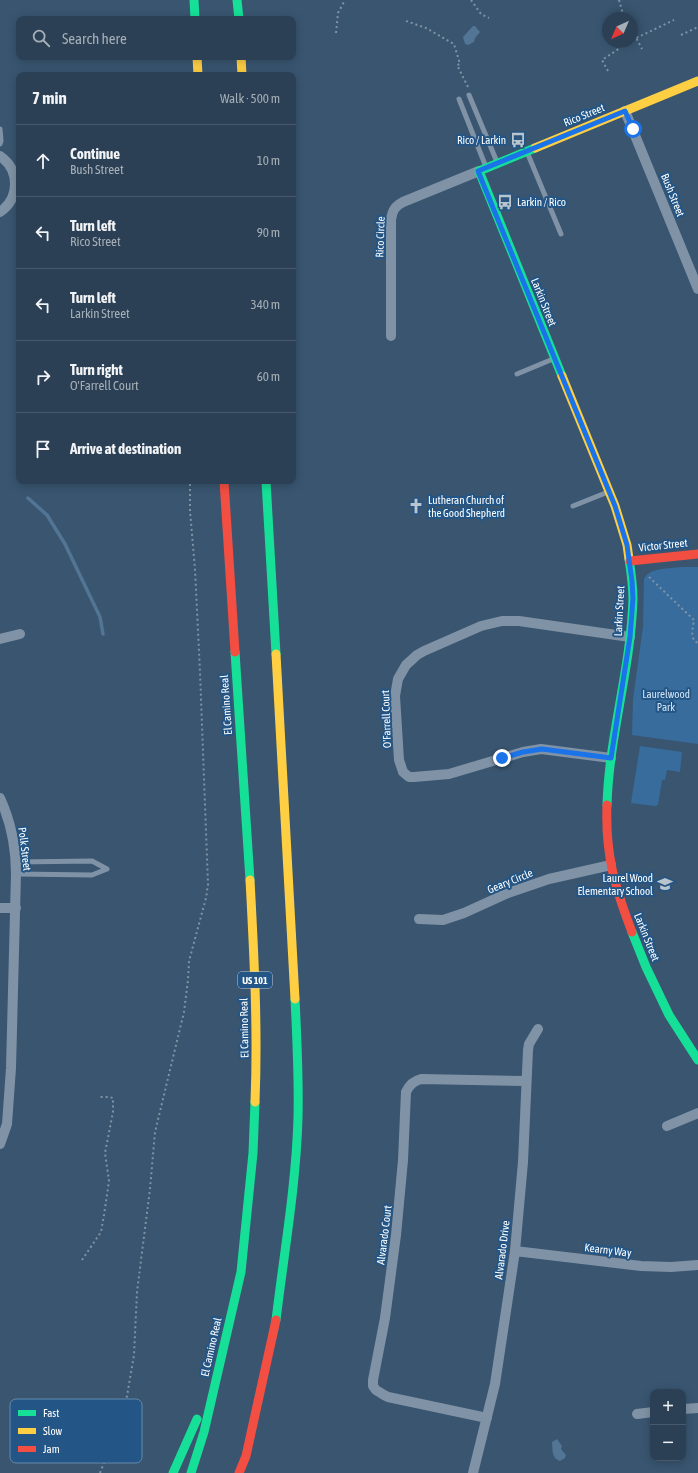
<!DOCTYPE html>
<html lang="en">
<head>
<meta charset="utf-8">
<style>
  :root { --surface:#2b4054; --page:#33475a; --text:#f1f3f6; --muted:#a6afb8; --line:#47596b }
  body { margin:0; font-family:"Asap Condensed",sans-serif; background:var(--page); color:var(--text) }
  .controls { position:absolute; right:12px; bottom:12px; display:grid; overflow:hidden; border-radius:8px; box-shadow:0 2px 10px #0003 }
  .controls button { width:36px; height:36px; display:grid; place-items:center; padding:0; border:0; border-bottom:1px solid var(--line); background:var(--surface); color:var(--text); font:20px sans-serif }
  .compass { position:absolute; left:602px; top:12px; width:36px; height:36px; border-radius:50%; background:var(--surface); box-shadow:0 2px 10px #0003; rotate:224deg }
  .stop { position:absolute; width:12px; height:12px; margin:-9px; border:3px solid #1a73e8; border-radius:50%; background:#fff }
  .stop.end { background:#1a73e8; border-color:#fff; box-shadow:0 1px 4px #0008 }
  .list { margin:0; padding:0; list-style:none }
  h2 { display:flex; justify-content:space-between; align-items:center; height:52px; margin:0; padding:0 16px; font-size:17px }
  h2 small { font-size:13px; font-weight:400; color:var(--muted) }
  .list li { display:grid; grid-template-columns:26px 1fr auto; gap:12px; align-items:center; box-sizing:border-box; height:72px; padding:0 16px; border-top:1px solid var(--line) }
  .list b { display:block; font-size:15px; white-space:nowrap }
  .list p { margin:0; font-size:13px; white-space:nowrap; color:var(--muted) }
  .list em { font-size:13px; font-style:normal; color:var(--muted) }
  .icon { flex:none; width:22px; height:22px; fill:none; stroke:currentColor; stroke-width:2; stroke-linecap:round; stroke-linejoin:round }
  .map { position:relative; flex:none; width:698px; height:1473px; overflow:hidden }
  .search { position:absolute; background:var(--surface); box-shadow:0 2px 10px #0003; left:16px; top:16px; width:280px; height:44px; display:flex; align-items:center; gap:10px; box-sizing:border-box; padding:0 14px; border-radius:8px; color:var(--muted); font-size:15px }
  .panel { position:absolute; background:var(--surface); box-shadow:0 2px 10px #0003; left:16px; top:72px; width:280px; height:412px; border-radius:8px }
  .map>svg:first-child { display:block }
</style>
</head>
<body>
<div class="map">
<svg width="698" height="1473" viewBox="0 0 698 1473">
  <rect width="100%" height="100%" fill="#395570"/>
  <path fill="#386c9c" d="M681,567H698V744L632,735L633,699L643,627L644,579C650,567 669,569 681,567Z
    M640,746L682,752L680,772L667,770L665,780H662L658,805L655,806L631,803Z"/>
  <path fill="#527596" d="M473,26H475L480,32L475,38L474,42L468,45L465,44L463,37Z
    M557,1439L562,1446L561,1449L566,1455L565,1458L560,1461C551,1458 553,1450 552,1442Z"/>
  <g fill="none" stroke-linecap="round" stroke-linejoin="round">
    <path stroke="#527596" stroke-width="3.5" d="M28,498L47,515L65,544L100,617L103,634"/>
    <path stroke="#8093a6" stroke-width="2" stroke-dasharray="2 3" stroke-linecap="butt" d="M471,0L481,14L489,18
      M619,0L624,18
      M406,21L426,28L454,44L460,64L457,65L468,87
      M632,30L642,49
      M336,33L338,13L345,0
      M681,35L698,27
      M632,40L674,20
      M608,71L602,60L629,42
      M649,577L694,620C693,628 689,639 698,643
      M82,1260L101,1232L104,1215L109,1181L105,1153L113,1112V1098L109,1097H100
      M100,1473L118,1427L127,1396L134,1355L137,1292L150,1189L155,1132L184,1012L188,980L189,961L206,898L208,884L200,672L195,569L190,511V481"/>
    <path stroke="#8093a6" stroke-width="5" d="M469,95L497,162
      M459,99L486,167
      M0,129L1,141L0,144
      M527,152L561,234
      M517,374L553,359
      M573,506L608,492
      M16,862L92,861L107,869
      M16,874L92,875L107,869"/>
    <path stroke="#8093a6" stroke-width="10" d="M625,111L698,289
      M0,156C20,170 20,198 0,212
      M391,336V220C392,211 395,206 403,202L479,171
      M0,639L20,634
      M611,758L541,749L523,752L449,774L414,777H409L403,772L399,760L395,696L398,679L406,665L417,655L424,651L481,626L502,621H519L630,637
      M0,798C11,822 16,847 16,874L11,1068L7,1124L0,1144
      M0,908H16
      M419,919L443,920L464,913L508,893L549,879L611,865
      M667,1126L698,1113
      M515,1251L641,1266L671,1267L698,1265
      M683,1409L698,1408
      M637,1414L653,1412
      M487,1418L388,1397L384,1395L376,1390L373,1386V1380L385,1318L396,1235L403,1160L406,1092C409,1085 413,1081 421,1079L526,1081
      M473,1473L495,1384L515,1251L523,1162L528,1050L529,1044L538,1029"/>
    <path stroke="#16e098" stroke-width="9" d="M194,0L195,19
      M237,0L239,19
      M535,148L479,171L562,376
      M266,481L276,654
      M235,652L250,880
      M607,805C609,736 631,668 633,599C633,586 631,572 629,559
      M632,932L646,967L669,1015L698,1060
      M276,1320C284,1253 296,1186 298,1118C299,1078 297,1039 295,999
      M173,1473L197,1419
      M191,1473L204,1432L241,1272L253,1153L255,1102"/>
    <path stroke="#ffcf43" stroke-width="9" d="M197,57L198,75
      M241,57L242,75
      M535,148L698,81
      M562,376L615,506L627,545L629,559
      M276,654L295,999
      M250,880C254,955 258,1027 255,1102"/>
    <path stroke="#f24e42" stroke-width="9" d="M224,481L235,652
      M630,561L698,554
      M607,805C605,854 615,888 632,932
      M239,1473L246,1456L276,1320"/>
  </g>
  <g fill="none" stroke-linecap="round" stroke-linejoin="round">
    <path stroke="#1a73e8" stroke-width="5" d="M502,758L523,752L542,749L611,758L630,637L633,598L632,581L627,545L615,506L478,171L625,111L633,129"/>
  </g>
  <defs>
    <g id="bus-bare" transform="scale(1.2)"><path d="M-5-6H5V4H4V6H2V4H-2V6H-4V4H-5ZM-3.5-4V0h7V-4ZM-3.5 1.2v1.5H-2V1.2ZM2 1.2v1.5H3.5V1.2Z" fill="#bac4cd" stroke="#235686" stroke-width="2.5" paint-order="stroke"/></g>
    <g id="church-bare" transform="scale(1.2)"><path d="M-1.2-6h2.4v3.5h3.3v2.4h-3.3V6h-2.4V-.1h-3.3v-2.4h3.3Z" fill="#bac4cd" stroke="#235686" stroke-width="2.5" paint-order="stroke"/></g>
    <g id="school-bare" transform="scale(1.2)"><path d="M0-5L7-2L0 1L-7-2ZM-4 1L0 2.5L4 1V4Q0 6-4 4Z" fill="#bac4cd" stroke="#235686" stroke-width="2.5" paint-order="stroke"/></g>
  </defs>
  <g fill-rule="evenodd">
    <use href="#bus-bare" x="518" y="140"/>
    <use href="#bus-bare" x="505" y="202"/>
    <use href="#church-bare" x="416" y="506"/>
    <use href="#school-bare" x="665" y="884"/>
  </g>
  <g text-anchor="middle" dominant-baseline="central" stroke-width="4" stroke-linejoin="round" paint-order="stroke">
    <rect fill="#235686" stroke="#bdccdb" stroke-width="1" x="238" y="972" width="34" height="16" rx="3"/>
    <g font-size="10" font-weight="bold" fill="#fff">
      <text x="255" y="980">US 101</text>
    </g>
    <g font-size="11" fill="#fff" stroke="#235686">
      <text transform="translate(584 115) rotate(-22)">Rico Street</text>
      <text transform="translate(673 195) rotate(68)">Bush Street</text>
      <text transform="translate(380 237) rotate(-88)">Rico Circle</text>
      <text transform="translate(544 302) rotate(68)">Larkin Street</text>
      <text transform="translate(663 545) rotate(-6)">Victor Street</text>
      <text transform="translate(619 611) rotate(-87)">Larkin Street</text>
      <text transform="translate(226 705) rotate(-94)">El Camino Real</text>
      <text transform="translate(386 719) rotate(-92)">O'Farrell Court</text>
      <text transform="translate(25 849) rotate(83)">Polk Street</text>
      <text transform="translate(510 881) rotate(-22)">Geary Circle</text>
      <text transform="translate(647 937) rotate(68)">Larkin Street</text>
      <text transform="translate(244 1028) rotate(-91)">El Camino Real</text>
      <text transform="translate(384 1235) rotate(-83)">Alvarado Court</text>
      <text transform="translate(502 1250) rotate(-83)">Alvarado Drive</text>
      <text transform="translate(608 1250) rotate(7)">Kearny Way</text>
      <text transform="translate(211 1347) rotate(-77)">El Camino Real</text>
    </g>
    <g font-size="11" fill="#fff" stroke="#235686" text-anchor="end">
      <text x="506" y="140">Rico / Larkin</text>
      <text x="517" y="202" text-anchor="start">Larkin / Rico</text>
      <text x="428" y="500" text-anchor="start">Lutheran Church of<tspan x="428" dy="13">the Good Shepherd</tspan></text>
      <text x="653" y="878">Laurel Wood<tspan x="653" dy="13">Elementary School</tspan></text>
    </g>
    <g font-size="11" fill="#d2e5f7" stroke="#235686">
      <text x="666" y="694">Laurelwood<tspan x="666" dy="13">Park</tspan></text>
    </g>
  </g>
  <rect x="10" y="1399" width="132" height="64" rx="6" fill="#235686" stroke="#6589aa" stroke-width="1"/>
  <rect x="18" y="1410" width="18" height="6" fill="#16e098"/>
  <rect x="18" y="1428" width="18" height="6" fill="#ffcf43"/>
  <rect x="18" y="1446" width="18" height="6" fill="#f24e42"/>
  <g font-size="11" fill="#fff">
    <text x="43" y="1417">Fast</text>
    <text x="43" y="1435">Slow</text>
    <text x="43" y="1453">Jam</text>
  </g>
</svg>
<div class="controls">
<button>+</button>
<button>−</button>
</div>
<svg class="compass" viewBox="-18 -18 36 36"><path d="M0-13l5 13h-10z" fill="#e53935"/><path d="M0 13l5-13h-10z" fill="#a6afb8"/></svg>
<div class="stop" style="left:633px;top:129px"></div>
<div class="stop end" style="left:502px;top:758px"></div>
<div class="search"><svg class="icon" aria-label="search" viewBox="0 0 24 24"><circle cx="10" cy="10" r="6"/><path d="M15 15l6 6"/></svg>Search here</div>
<section class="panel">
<h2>7 min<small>Walk · 500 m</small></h2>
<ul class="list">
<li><svg class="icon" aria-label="ahead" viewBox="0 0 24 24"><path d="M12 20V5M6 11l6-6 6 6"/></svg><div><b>Continue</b><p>Bush Street</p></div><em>10 m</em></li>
<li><svg class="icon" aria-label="left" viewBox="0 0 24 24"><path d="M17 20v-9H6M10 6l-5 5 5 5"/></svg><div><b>Turn left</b><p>Rico Street</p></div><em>90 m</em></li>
<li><svg class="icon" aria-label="left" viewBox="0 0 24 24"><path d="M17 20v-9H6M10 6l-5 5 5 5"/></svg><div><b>Turn left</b><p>Larkin Street</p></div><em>340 m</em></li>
<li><svg class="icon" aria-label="right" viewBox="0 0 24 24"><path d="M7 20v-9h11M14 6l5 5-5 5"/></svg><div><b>Turn right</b><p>O'Farrell Court</p></div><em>60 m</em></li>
<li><svg class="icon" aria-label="arrive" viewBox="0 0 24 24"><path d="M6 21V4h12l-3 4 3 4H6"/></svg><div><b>Arrive at destination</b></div></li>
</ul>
</section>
</div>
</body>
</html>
